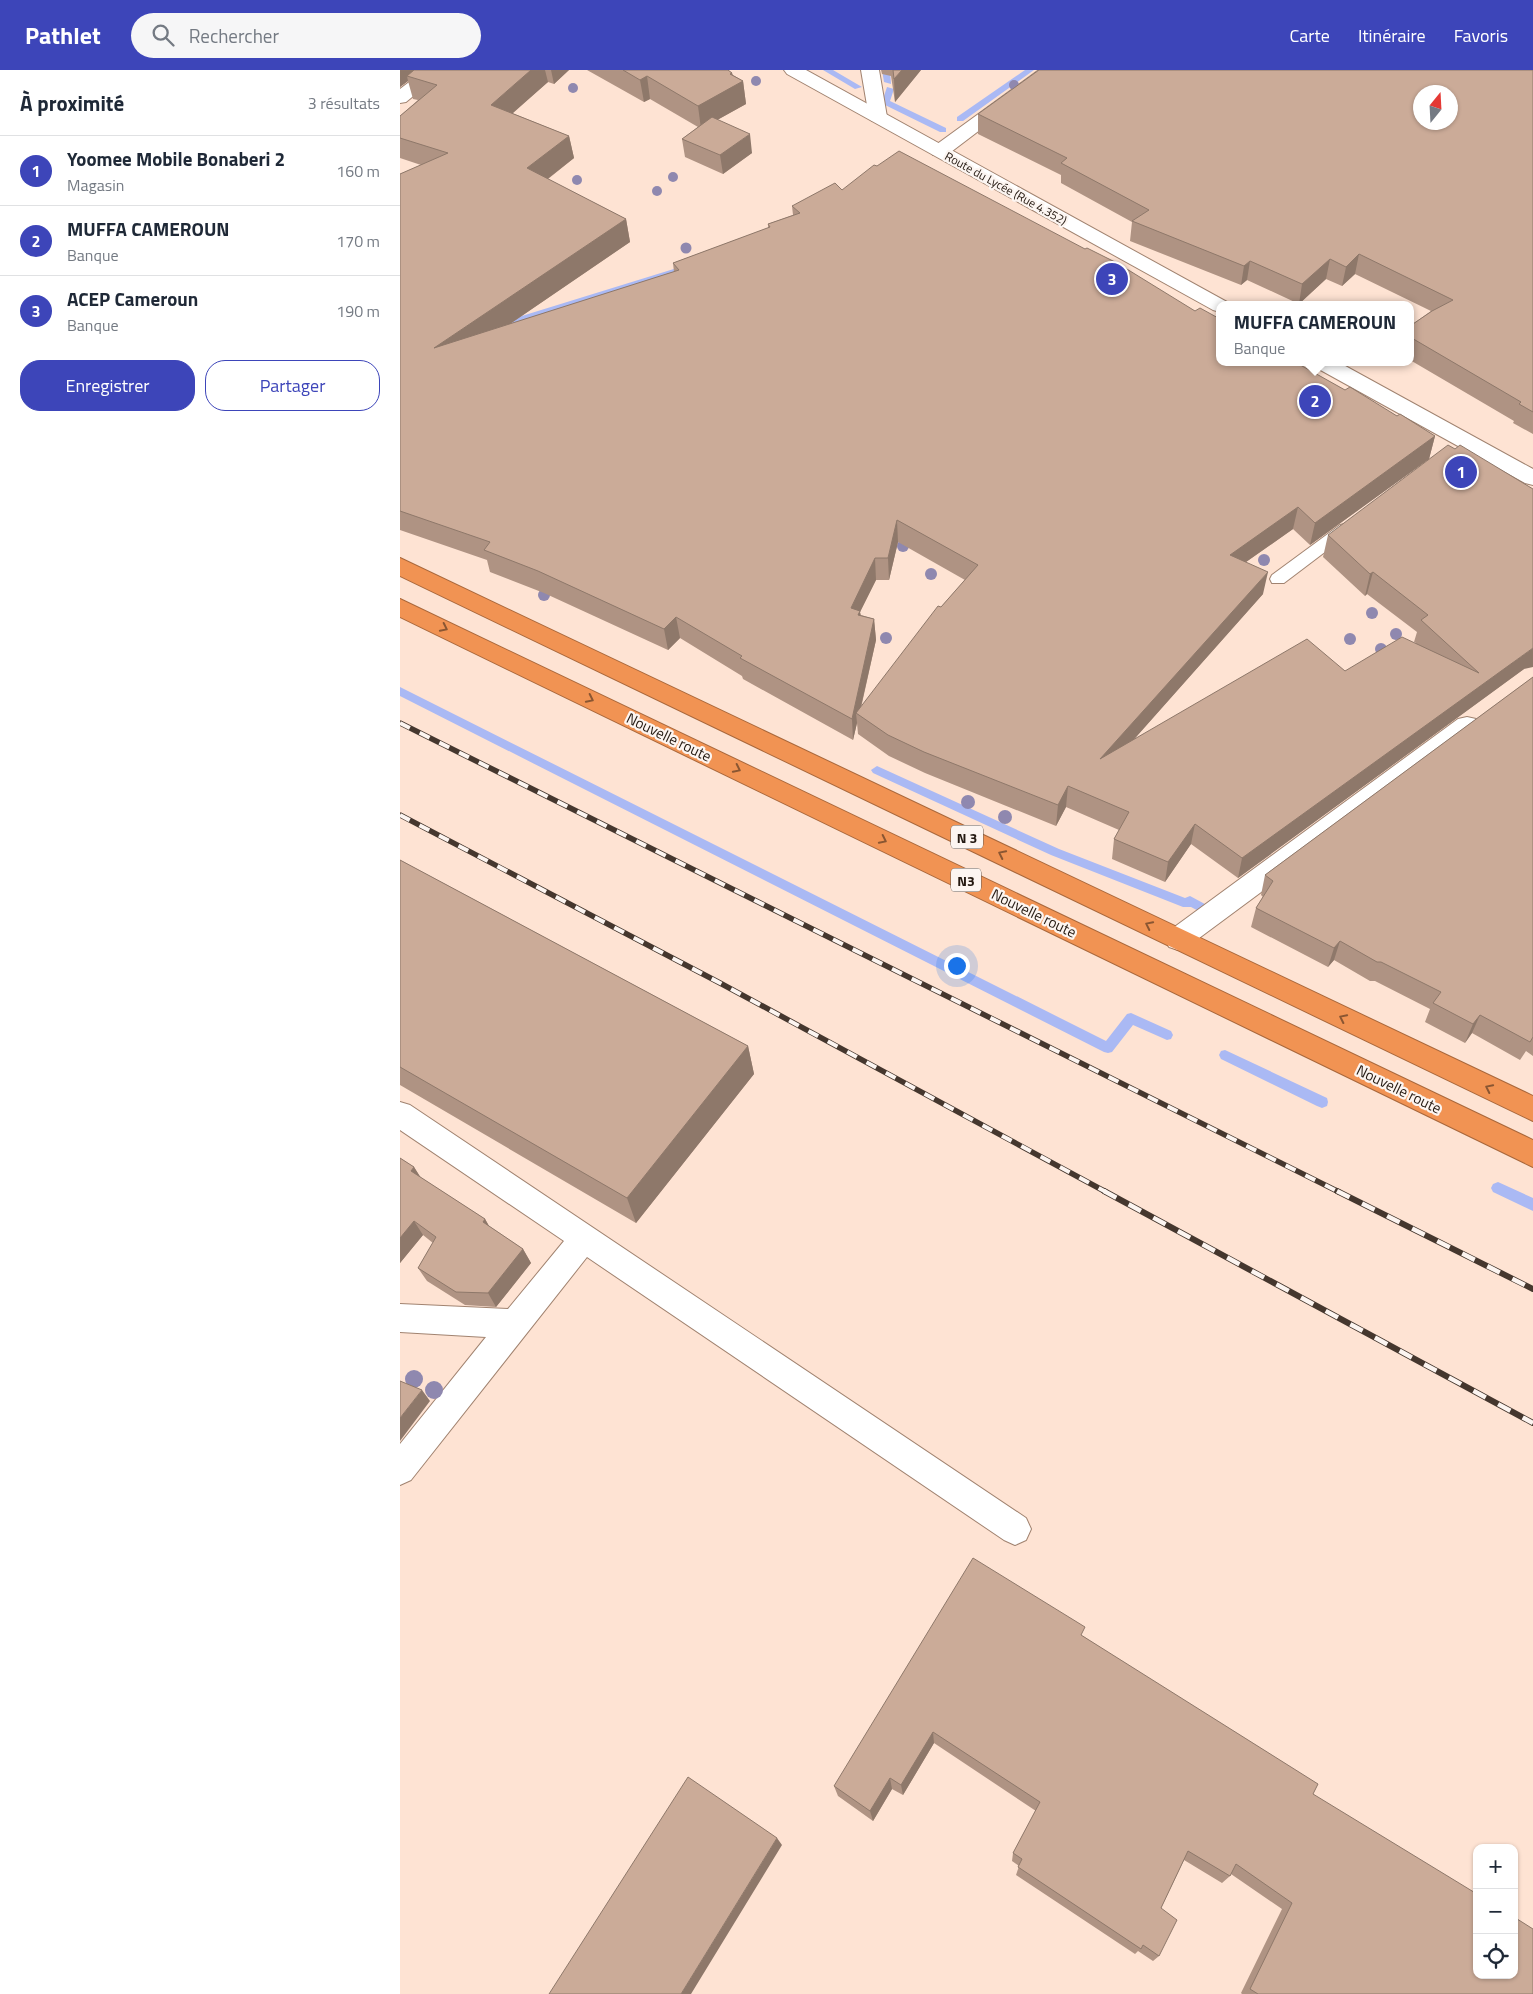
<!DOCTYPE html>
<html lang="fr">
<head>
<meta charset="utf-8">
<style>
  :root { --surface:#fff; --page:#f6f6f7; --text:#1f2937; --muted:#747a83; --line:#e0e1e3; --accent:#3d45b9 }
  body { margin:0; font-family:"Titillium Web",sans-serif; background:var(--page); color:var(--text) }
  .controls { position:absolute; right:15px; bottom:15px; display:grid; overflow:hidden; border-radius:10px; box-shadow:0 1px 4px #0004 }
  .controls button { width:45px; height:45px; display:grid; place-items:center; padding:0; border:0; border-bottom:1px solid var(--line); background:var(--surface); color:var(--text); font:25px sans-serif }
  .compass { position:absolute; left:1013px; top:15px; width:45px; height:45px; border-radius:50%; background:var(--surface); box-shadow:0 1px 4px #0004; rotate:18deg }
  .you { position:absolute; left:556px; top:895px; width:18px; height:18px; margin:-12px; border:4px solid #fff; border-radius:50%; background:#1a73e8; box-shadow:0 0 0 8px #1a73e833 }
  .badge { display:grid; place-items:center; width:32px; height:32px; border-radius:50%; background:var(--accent); color:#fff; font-size:16px; font-weight:700 }
  .pin { position:absolute; translate:-50% -50%; border:2px solid #fff; box-shadow:0 1px 5px #0006 }
  .popup { position:absolute; left:816px; top:231px; width:198px; height:65px; box-sizing:border-box; display:grid; place-content:center; border-radius:10px; background:var(--surface); filter:drop-shadow(0 1px 4px #0005); font-size:16px; white-space:nowrap; color:var(--muted) }
  .popup b { font-size:19px; color:var(--text) }
  .popup::after { content:''; position:absolute; left:50%; top:100%; margin-left:-10px; border:10px solid transparent; border-top-color:var(--surface) }
  .list { margin:0; padding:0; list-style:none }
  h2 { display:flex; justify-content:space-between; align-items:center; height:65px; margin:0; padding:0 20px; font-size:21px }
  h2 small { font-size:16px; font-weight:400; color:var(--muted) }
  .list li { display:grid; grid-template-columns:32px 1fr auto; gap:15px; align-items:center; box-sizing:border-box; height:70px; padding:0 20px; border-top:1px solid var(--line) }
  .list b { display:block; font-size:19px; white-space:nowrap }
  .list p { margin:0; font-size:16px; white-space:nowrap; color:var(--muted) }
  .list em { font-size:16px; font-style:normal; color:var(--muted) }
  .actions { display:flex; gap:10px; padding:15px 20px }
  .actions a { flex:1; padding:11px 0; border:1px solid var(--accent); border-radius:20px; text-align:center; font-size:18px; color:var(--accent) }
  .actions .main { background:var(--accent); color:#fff }
  .icon { flex:none; width:28px; height:28px; fill:none; stroke:currentColor; stroke-width:2; stroke-linecap:round; stroke-linejoin:round }
  .map { position:relative; flex:none; width:1133px; height:1924px; overflow:hidden }
  header { display:flex; align-items:center; gap:30px; box-sizing:border-box; height:70px; padding:0 25px; background:var(--accent); color:#fff }
  header strong { font-size:24px }
  nav { display:flex; gap:28px; margin-inline-start:auto; font-size:18px }
  .search { width:350px; height:45px; background:var(--page); display:flex; align-items:center; gap:12px; box-sizing:border-box; padding:0 18px; border-radius:28px; color:var(--muted); font-size:19px }
  main { display:flex }
  aside { flex:1; background:var(--surface) }
  .map>svg:first-child { display:block }
</style>
</head>
<body>
<header>
<strong>Pathlet</strong>
<div class="search"><svg class="icon" aria-label="search" viewBox="0 0 24 24"><circle cx="10" cy="10" r="6"/><path d="M15 15l6 6"/></svg>Rechercher</div>
<nav><a>Carte</a><a>Itinéraire</a><a>Favoris</a></nav>
</header>
<main>
<aside>
<h2>À proximité<small>3 résultats</small></h2>
<ul class="list">
<li><span class="badge">1</span><div><b>Yoomee Mobile Bonaberi 2</b><p>Magasin</p></div><em>160 m</em></li>
<li><span class="badge">2</span><div><b>MUFFA CAMEROUN</b><p>Banque</p></div><em>170 m</em></li>
<li><span class="badge">3</span><div><b>ACEP Cameroun</b><p>Banque</p></div><em>190 m</em></li>
</ul>
<div class="actions"><a class="main">Enregistrer</a><a>Partager</a></div>
</aside>
<div class="map">
<svg width="1133" height="1924" viewBox="0 0 1133 1924">
  <rect width="100%" height="100%" fill="#fee3d3"/>
  <g fill="none" stroke-linecap="round" stroke-linejoin="round">
    <path fill="#aab9f4" fill-rule="evenodd" d="M423,0H433L462,17L455,19Z
      M482,0H490L491,14L484,12Z
      M625,0H634L563,51H557V47Z
      M487,17L494,19L490,31L546,58V62H540L483,34L482,32Z
      M290,194L293,195V199L102,258H96L94,256L96,254Z
      M0,617L706,971L727,944L731,943L771,961L773,965L771,969L767,970L733,955L712,982L708,983L704,982L0,626Z
      M477,696L659,779L785,828L790,826L816,840L818,843L812,848L791,837H783L651,785L473,703L471,700Z
      M825,980L927,1028L928,1032L927,1036L922,1038L917,1036L821,989L819,985L821,981Z
      M1098,1112L1133,1128V1141L1093,1122L1091,1118L1093,1114Z"/>
    <g stroke="#a18370" stroke-width="2">
      <path id="lane" d="M945,454L950,455L953,459L950,463L884,513H872L870,509L872,505L940,455Z"/>
    </g>
    <g stroke="#a18370" stroke-width="2">
      <path id="street" d="M25,0H45L6,32L0,33V19Z
        M461,0H479L487,47L484,51H472L469,47Z
        M639,0H659L547,85H533L531,81L533,77Z
        M1067,647L1076,649L1079,656L1076,663L787,877L778,880L769,877L765,869L769,861L1058,649Z
        M0,1032L10,1035L626,1448L631,1459L626,1470L615,1475L604,1470L187,1187L11,1410L0,1415V1374L86,1267L0,1262V1234L108,1239L164,1171L0,1060Z"/>
    </g>
    <g stroke="#a18370" stroke-width="2">
      <path id="secondary" d="M384,0H406L827,232L829,235H820V242L813,240L387,4Z
        M912,292H938L1133,399V415L1125,413L915,297Z"/>
    </g>
    <g stroke="#a9683c" stroke-width="2">
      <path id="highway" d="M0,488L1133,1026V1051L0,506Z
        M0,529L1133,1070V1097L0,547Z"/>
    </g>
    <use href="#lane" fill="#fff" fill-rule="evenodd"/>
    <use href="#street" fill="#fff" fill-rule="evenodd"/>
    <use href="#secondary" fill="#fff" fill-rule="evenodd"/>
    <use href="#highway" fill="#f19353" fill-rule="evenodd"/>
    <g stroke="#45372e" stroke-width="5.5">
      <path id="rail-far1" d="M0,653L939,1122
        M0,745L320,913L706,1122"/>
    </g>
    <g stroke="#45372e" stroke-width="6">
      <path id="rail" d="M704,1121L1133,1353
        M937,1121L1133,1219"/>
    </g>
    <use href="#rail-far1" stroke="#fcf5f1" stroke-width="4" stroke-dasharray="11" stroke-linecap="butt"/>
    <use href="#rail" stroke="#fcf5f1" stroke-width="4.5" stroke-dasharray="14" stroke-linecap="butt"/>
  </g>
  <g fill="#8f88af">
    <circle cx="356" cy="11" r="5"/>
    <circle cx="614" cy="15" r="5"/>
    <circle cx="173" cy="18" r="5"/>
    <circle cx="273" cy="107" r="5"/>
    <circle cx="177" cy="110" r="5"/>
    <circle cx="257" cy="121" r="5"/>
    <circle cx="286" cy="178" r="5.5"/>
    <circle cx="503" cy="476" r="6"/>
    <circle cx="864" cy="490" r="6"/>
    <circle cx="531" cy="504" r="6"/>
    <circle cx="144" cy="525" r="6"/>
    <circle cx="972" cy="543" r="6"/>
    <circle cx="996" cy="564" r="6"/>
    <circle cx="486" cy="568" r="6"/>
    <circle cx="950" cy="569" r="6"/>
    <circle cx="981" cy="579" r="6"/>
    <circle cx="568" cy="732" r="7"/>
    <circle cx="605" cy="747" r="7"/>
    <circle cx="14" cy="1309" r="9"/>
    <circle cx="34" cy="1320" r="9"/>
  </g>
  <path fill="#af9383" fill-rule="evenodd" d="M0,0H169L154,14L148,12L112,43L169,66L174,88L148,109L226,149L230,172L110,254L274,202L273,193L368,158V154L393,145L392,136L442,120L795,241L945,320L997,346L1035,366L1029,389L910,475L893,459L846,492L863,524L734,669L945,601L1016,573L1014,572L1017,562L967,524L965,526L923,487L928,465L1124,599L838,808L791,774L765,812L712,789L714,769L719,760L666,737L656,756L525,703L489,686L458,664L457,653L453,670L343,609L342,606L280,568L268,580L144,523L90,502L87,490L0,460V104L21,95L0,88V46L18,30L13,29L8,11L0,17ZM498,472L565,510L541,537L461,638L476,570L474,549L461,545L460,542L476,510H489Z
    M187,0H328L332,3L333,5L343,11L346,34L317,50L352,83L323,104L285,87L282,69L298,57L250,29L244,32Z
    M481,0H521L495,32L491,6L482,4Z
    M1133,0V364L1113,353L1114,351L1010,290V256L1031,241L955,204L942,216L926,209L899,234L847,210L841,215L730,171L732,152L661,113V105L578,64V44Z
    M1133,607V986L1126,981L1120,990L1072,963L1065,973L1025,952L1030,939L975,911H970L934,890L928,897L851,857L856,838L863,827L861,825L865,805Z
    M0,790L348,976L354,1004L236,1153L0,1015Z
    M0,1088L14,1097L20,1107L85,1149L89,1156L123,1179L131,1193L96,1237L65,1235L27,1211L18,1198L33,1173L23,1165L0,1193Z
    M683,1566L913,1724L1133,1924H842L841,1923L882,1839L831,1804L830,1806L822,1813L784,1790L761,1838L759,1886L753,1891L738,1881L735,1884L616,1805L619,1796L612,1791L613,1783L636,1741L534,1673L503,1725L492,1719L473,1751L438,1726L434,1716Z"/>
  <path fill="#8e786a" d="M0,0H22L7,6L8,11L0,17Z
    M131,0H145L148,12L96,58L91,35Z
    M151,0H169L154,14Z
    M502,0H521L495,32L494,9Z
    M332,3L334,16L343,11L346,34L301,59L298,36L330,4Z
    M247,6L250,29L244,32L240,10Z
    M350,64L352,83L323,104L320,85Z
    M169,66L174,88L132,121L127,98Z
    M226,149L230,172L41,301L34,278Z
    M959,184L955,204L942,216L946,197Z
    M930,189L926,209L899,234L902,214Z
    M850,191L847,210L841,215L844,196Z
    M1035,366L1029,389L910,475L915,453Z
    M898,437L893,459L826,506L830,485Z
    M497,450L498,472L489,510L488,488Z
    M475,488L476,510L460,542L462,562L451,538Z
    M868,502L863,524L698,710L700,689Z
    M973,502L967,524L965,526L970,504Z
    M276,547L280,568L268,580L264,559Z
    M474,549L476,570L459,645L456,643L457,653L453,670L452,649Z
    M1133,578V597L1124,599L838,808L842,788Z
    M668,716L666,737L656,756L658,735Z
    M795,754L791,774L765,812L768,792Z
    M940,871L934,890L928,897L934,878Z
    M1080,945L1072,963L1065,973L1073,954Z
    M348,976L354,1004L236,1153L227,1128Z
    M14,1097L23,1111L11,1101Z
    M85,1149L93,1163L83,1152Z
    M14,1151L23,1165L0,1193V1168Z
    M123,1179L131,1193L96,1237L88,1223Z
    M22,1320L30,1331L0,1371V1348Z
    M533,1662L534,1673L503,1725L501,1715Z
    M490,1708L492,1719L473,1751L470,1741Z
    M377,1768L382,1775L291,1924H281Z"/>
  <path fill="#cbab98" stroke="#8e786a" fill-rule="evenodd" d="M14,0H131L91,35L169,66L127,98L226,149L34,278L279,200L273,193L370,157L368,154L400,143L392,136L435,113L442,120L474,95L477,96L499,81L685,179L687,178L717,193L795,241L800,238L820,249V292H895L945,320L950,317L997,346L1000,344L1035,366L915,453L898,437L830,485L868,502L700,689L907,569L945,601L1002,567L1079,603L1021,550L1028,545L973,502L970,504L928,465L1048,375L1055,379L1060,375L1133,419V578L842,788L795,754L768,792L714,769L729,742L668,716L658,735L524,682L488,665L456,643L538,536L541,537L578,495L497,450L488,488H475L451,538L460,541L458,545L474,549L452,649L340,588L342,586L276,547L264,559L138,501L84,480L90,472L0,441V104L48,83L0,68V46L37,15L7,6Z
    M223,0H328L332,3L330,4L343,11L298,36L247,6L240,10Z
    M493,0H502L494,9Z
    M639,0H1133V342L1119,334L1121,332L1010,267V256L1032,241L1053,230L959,184L946,197L930,189L902,214L850,191L844,196L732,151L749,140L661,93L667,88L578,44ZM1020,22H1050V52H1020Z
    M312,47L350,64L320,85L282,69Z
    M1133,607V967L1130,972L1080,945L1073,954L1033,933L1041,922L981,892H977L940,871L934,878L856,838L873,811L865,805Z
    M0,790L348,976L227,1128L0,997Z
    M0,1088L14,1097L11,1101L85,1149L83,1152L123,1179L88,1223L56,1222L18,1198L36,1167L14,1151L0,1168Z
    M0,1311L22,1320L0,1348Z
    M573,1488L685,1557L681,1565L918,1714L913,1724L1077,1824V1905H1114V1847L1133,1859V1924H858L850,1919L892,1833L836,1794L830,1806L788,1781L761,1838L777,1850L759,1886L743,1875L741,1879L618,1797L622,1789L613,1783L640,1732L533,1662L501,1715L490,1708L470,1741L434,1716Z
    M288,1707L377,1768L281,1924H149Z"/>
  <defs><path id="oneway-chevron" d="M-2-3.5L2.5 0L-2 3.5" fill="none" stroke-width="1.6" stroke-linecap="round" stroke-linejoin="round" transform="scale(1.25)"/></defs>
  <g stroke="#8a5632">
    <use href="#oneway-chevron" transform="translate(44 558) rotate(26)"/>
    <use href="#oneway-chevron" transform="translate(190 629) rotate(26)"/>
    <use href="#oneway-chevron" transform="translate(337 699) rotate(26)"/>
    <use href="#oneway-chevron" transform="translate(483 770) rotate(26)"/>
    <use href="#oneway-chevron" transform="translate(602 784) rotate(-154)"/>
    <use href="#oneway-chevron" transform="translate(749 855) rotate(-154)"/>
    <use href="#oneway-chevron" transform="translate(943 948) rotate(-154)"/>
    <use href="#oneway-chevron" transform="translate(1089 1018) rotate(-154)"/>
  </g>
  <g text-anchor="middle" dominant-baseline="central" stroke-width="4.5" stroke-linejoin="round" paint-order="stroke">
    <g font-size="12" fill="#241911" stroke="#fcf5f1">
      <text transform="translate(606 118) rotate(29)">Route du Lycée (Rue 4.352)</text>
    </g>
    <g fill="#fcf5f1" stroke="#655b54" stroke-width="1">
      <rect x="551" y="755.5" width="32" height="23" rx="4"/>
      <rect x="551" y="798.5" width="30" height="23" rx="4"/>
    </g>
    <g font-size="14" font-weight="bold" fill="#241911">
      <text x="567" y="767">N 3</text>
      <text x="566" y="810">N3</text>
    </g>
    <g font-size="15" fill="#241911" stroke="#fcf5f1">
      <text transform="translate(269 667) rotate(26)">Nouvelle route</text>
      <text transform="translate(634 843) rotate(26)">Nouvelle route</text>
      <text transform="translate(999 1019) rotate(26)">Nouvelle route</text>
    </g>
  </g>
</svg>
<div class="controls">
<button>+</button>
<button>−</button>
<button><svg class="icon" aria-label="locate" viewBox="0 0 24 24"><circle cx="12" cy="12" r="6"/><path d="M12 2v4M12 18v4M2 12h4M18 12h4"/></svg></button>
</div>
<svg class="compass" viewBox="-18 -18 36 36"><path d="M0-13l5 13h-10z" fill="#e53935"/><path d="M0 13l5-13h-10z" fill="#747a83"/></svg>
<div class="you"></div>
<div class="pin badge" style="left:1061px;top:402px">1</div>
<div class="pin badge" style="left:915px;top:331px">2</div>
<div class="popup"><b>MUFFA CAMEROUN</b>Banque</div>
<div class="pin badge" style="left:712px;top:209px">3</div>
</div>
</main>
</body>
</html>
